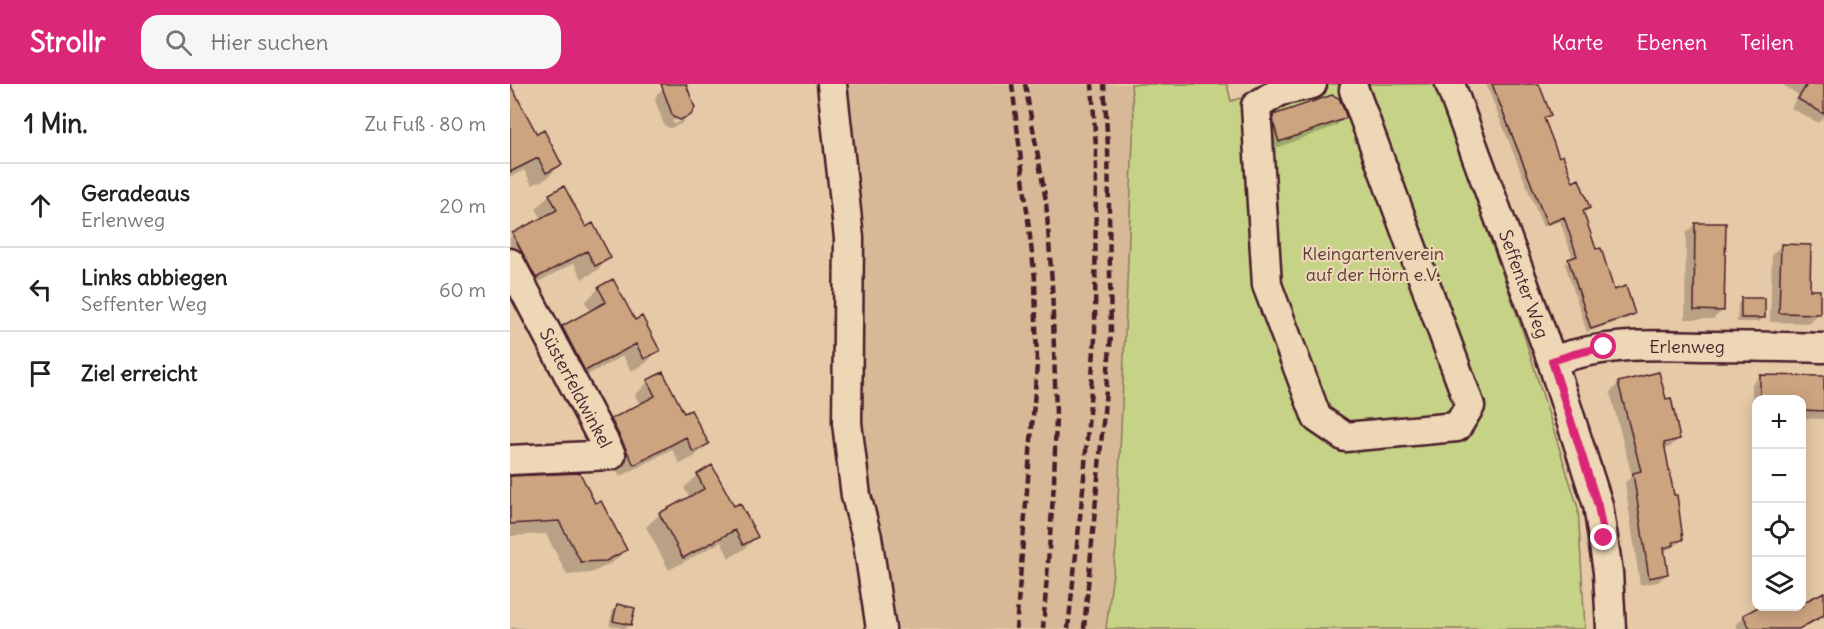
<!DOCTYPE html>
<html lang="de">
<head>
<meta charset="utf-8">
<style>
  :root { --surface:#fff; --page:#f6f6f6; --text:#202124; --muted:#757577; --line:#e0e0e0; --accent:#db2777 }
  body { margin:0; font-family:Delius,sans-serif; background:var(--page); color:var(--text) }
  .controls { position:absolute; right:18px; bottom:18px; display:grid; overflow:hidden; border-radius:12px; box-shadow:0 3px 15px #0003 }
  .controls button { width:54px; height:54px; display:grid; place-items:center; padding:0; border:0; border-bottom:2px solid var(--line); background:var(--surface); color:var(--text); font:30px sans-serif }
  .stop { position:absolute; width:18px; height:18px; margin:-14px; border:4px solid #db2777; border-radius:50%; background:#fff }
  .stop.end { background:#db2777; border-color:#fff; box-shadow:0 2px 6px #0008 }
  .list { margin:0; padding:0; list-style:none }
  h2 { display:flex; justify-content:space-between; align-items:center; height:78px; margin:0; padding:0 24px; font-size:26px }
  h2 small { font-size:20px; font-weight:400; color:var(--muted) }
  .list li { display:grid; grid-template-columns:39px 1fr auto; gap:18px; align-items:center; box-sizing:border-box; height:84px; padding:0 24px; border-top:2px solid var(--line) }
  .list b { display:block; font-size:22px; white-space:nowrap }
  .list p { margin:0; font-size:20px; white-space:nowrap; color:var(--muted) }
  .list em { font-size:20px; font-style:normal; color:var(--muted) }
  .icon { flex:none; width:33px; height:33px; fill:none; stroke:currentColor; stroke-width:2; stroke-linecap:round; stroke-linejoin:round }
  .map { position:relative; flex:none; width:1314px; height:545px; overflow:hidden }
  header { display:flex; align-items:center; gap:36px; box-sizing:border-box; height:84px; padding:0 30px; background:var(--accent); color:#fff }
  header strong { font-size:28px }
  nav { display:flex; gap:33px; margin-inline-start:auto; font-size:21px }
  .search { width:420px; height:54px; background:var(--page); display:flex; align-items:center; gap:15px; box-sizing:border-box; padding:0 21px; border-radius:18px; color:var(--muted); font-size:22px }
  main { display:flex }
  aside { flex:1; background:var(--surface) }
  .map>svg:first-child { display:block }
</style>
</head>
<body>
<header>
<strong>Strollr</strong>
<div class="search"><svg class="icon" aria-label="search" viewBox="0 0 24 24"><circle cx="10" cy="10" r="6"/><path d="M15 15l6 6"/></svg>Hier suchen</div>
<nav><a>Karte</a><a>Ebenen</a><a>Teilen</a></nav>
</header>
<main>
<aside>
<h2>1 Min.<small>Zu Fuß · 80 m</small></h2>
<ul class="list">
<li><svg class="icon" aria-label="ahead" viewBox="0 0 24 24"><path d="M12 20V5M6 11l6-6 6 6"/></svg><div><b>Geradeaus</b><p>Erlenweg</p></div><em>20 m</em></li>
<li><svg class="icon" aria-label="left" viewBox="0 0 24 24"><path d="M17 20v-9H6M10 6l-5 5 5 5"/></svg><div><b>Links abbiegen</b><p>Seffenter Weg</p></div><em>60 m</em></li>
<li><svg class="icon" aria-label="arrive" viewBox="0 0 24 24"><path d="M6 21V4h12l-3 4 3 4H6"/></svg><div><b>Ziel erreicht</b></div></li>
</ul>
</aside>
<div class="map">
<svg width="1314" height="545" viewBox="0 0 1314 545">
  <rect width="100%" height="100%" fill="#e6caa7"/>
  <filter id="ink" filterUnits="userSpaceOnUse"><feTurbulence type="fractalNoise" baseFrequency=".0167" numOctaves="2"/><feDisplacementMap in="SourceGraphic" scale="12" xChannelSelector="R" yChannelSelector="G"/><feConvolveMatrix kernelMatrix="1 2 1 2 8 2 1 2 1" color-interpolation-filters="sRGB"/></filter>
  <g filter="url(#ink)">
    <path fill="#d8b997" d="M331,0H621L624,32L606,464L596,545H378L355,389Z"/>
    <path fill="#c6d387" stroke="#887959" stroke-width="1.5" d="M621,0H717L721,17L778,0H925L1012,245L1068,424L1075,545H596L606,464L624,32Z"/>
    <path fill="#0003" d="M174,0L180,30L176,34V31L162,37L164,40L175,35L171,40L160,44L154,41L145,16L147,10L157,1Z
      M976,0H1014L1039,31L1033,36L1048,75L1078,124L1072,129L1085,167L1103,207L1123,230L1119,234L1077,248L1055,180L1063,175L1050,137L1033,143Z
      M1272,0H1314V33L1308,39L1281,24L1288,11Z
      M0,13L26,52L50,81L37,94L22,101L14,86L0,93Z
      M764,33H835L826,42L760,66L755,42Z
      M54,104L75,145L99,174L86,187L72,195L64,179L13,206L0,183V153L32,135L26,125L39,111Z
      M1185,140L1213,226L1203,235H1175L1176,149Z
      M1271,161L1308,230L1299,239L1260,238L1262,171Z
      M103,197L124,238L148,266L135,280L121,287L113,272L62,299L39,256L53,243L81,228L75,218L89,204Z
      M1232,216L1253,234L1249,238H1227L1228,220Z
      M1250,292L1314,294V335L1292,334V316H1246V322H1242V300Z
      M138,298L174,331L198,360L184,373L170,380L162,365L110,393L88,349L102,336L130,321L125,311Z
      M1109,299L1155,317L1169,355L1160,363L1154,365L1172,456L1163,464L1158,465L1153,470L1157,490L1148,498L1130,501L1115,399L1122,392L1100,308Z
      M188,391L223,424L247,453L233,466L219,474L211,458L159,486L136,443L150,430L180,414L174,404Z
      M0,394L85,421L115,466L102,479L81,489L57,491L36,450L0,452Z
      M1314,510V533L1292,545H1228L1226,541L1234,533L1292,522V521Z
      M107,521L123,525L120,541L115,545L99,541L103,526Z
      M2,543L19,545H0Z"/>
    <path fill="#cca480" stroke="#4a1f2b" stroke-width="1.5" d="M0,0L27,50L34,46L52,81L36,89L28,74L0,88Z
      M151,0H176L185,24L181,31L170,36L163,33Z
      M982,0H1029L1041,31L1034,34L1049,73L1053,71L1063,98L1069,95L1080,124L1073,127L1086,165L1091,164L1104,206L1116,202L1125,230L1081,245L1058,175L1067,172L1054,133L1037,140Z
      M1297,0H1314V30L1288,15Z
      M822,11L829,14L837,34L769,58L764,41L763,31Z
      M54,102L76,143L83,139L101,174L85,182L77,167L26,194L2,149L47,126L39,110Z
      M1185,139H1216L1214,227L1184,226Z
      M1271,160L1301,161L1300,206H1310V230L1269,229Z
      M103,195L125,236L132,232L150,267L134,275L126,260L75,287L52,242L96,218L88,203Z
      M1231,214H1255V234H1231Z
      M153,288L174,329L181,326L199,360L183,368L176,353L124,381L101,335L145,312L137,296Z
      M1149,288L1156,315L1161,314L1170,355L1154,359L1164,411H1167L1173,456L1163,458L1164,461L1154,464L1158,490L1139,494L1123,389L1131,387L1108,298Z
      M1250,291L1314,292V327L1292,326V315H1250Z
      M202,381L224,422L230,419L248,453L233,461L225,446L173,474L149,429L194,405L187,390Z
      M70,389L85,419L91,417L117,466L96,477L71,478L49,437L0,440V392Z
      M1314,508V531L1289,545H1240L1233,531L1250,522H1292V519Z
      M107,520L125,524L121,541L103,537Z"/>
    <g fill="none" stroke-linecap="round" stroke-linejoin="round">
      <g stroke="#4a1f2b" stroke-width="33">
        <path id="minor" d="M322,0L339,154L337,339L346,412L357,453L371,545
          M802,0L770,7L746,22L757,201L807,334L835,353L947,343L960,322L844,6
          M940,0L1042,277L1088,421L1098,488L1101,545
          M0,179L101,371L0,376
          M1042,277C1095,258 1143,261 1198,262C1237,262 1275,263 1314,264"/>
      </g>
      <use href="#minor" stroke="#edd7b6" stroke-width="28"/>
      <path stroke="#4a1f2b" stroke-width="4.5" stroke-dasharray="9 4.5" stroke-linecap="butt" d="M502,0L525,195L527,281L506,545
        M515,0L536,117L542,199L546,332L544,399L533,545
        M558,545L573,405L585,254L586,64L582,0
        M574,545L601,252L598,63L594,0"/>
    </g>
  </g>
  <g fill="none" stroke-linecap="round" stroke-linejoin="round" filter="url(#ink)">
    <path stroke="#db2777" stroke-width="8" d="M1094,454L1088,422L1042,277L1064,270L1094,263"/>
  </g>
  <g text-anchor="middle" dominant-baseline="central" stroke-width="4.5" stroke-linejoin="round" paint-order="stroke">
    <g font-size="18" fill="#5d3a39" stroke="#edd7b6">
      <text x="863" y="169">Kleingartenverein<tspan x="863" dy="21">auf der Hörn e.V.</tspan></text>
    </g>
    <g font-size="18" fill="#4a1f2b" stroke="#edd7b6">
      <text transform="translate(1014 200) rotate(70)">Seffenter Weg</text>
      <text x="1177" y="262">Erlenweg</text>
      <text transform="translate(66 304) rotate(62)">Süsterfeldwinkel</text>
    </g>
  </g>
</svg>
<div class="controls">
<button>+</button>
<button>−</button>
<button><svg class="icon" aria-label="locate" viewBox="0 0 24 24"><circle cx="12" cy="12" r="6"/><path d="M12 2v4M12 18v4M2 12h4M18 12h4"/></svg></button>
<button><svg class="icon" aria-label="layers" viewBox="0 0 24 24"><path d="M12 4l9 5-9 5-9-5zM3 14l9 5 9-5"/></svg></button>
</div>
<div class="stop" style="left:1094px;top:263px"></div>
<div class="stop end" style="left:1094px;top:454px"></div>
</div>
</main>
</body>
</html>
